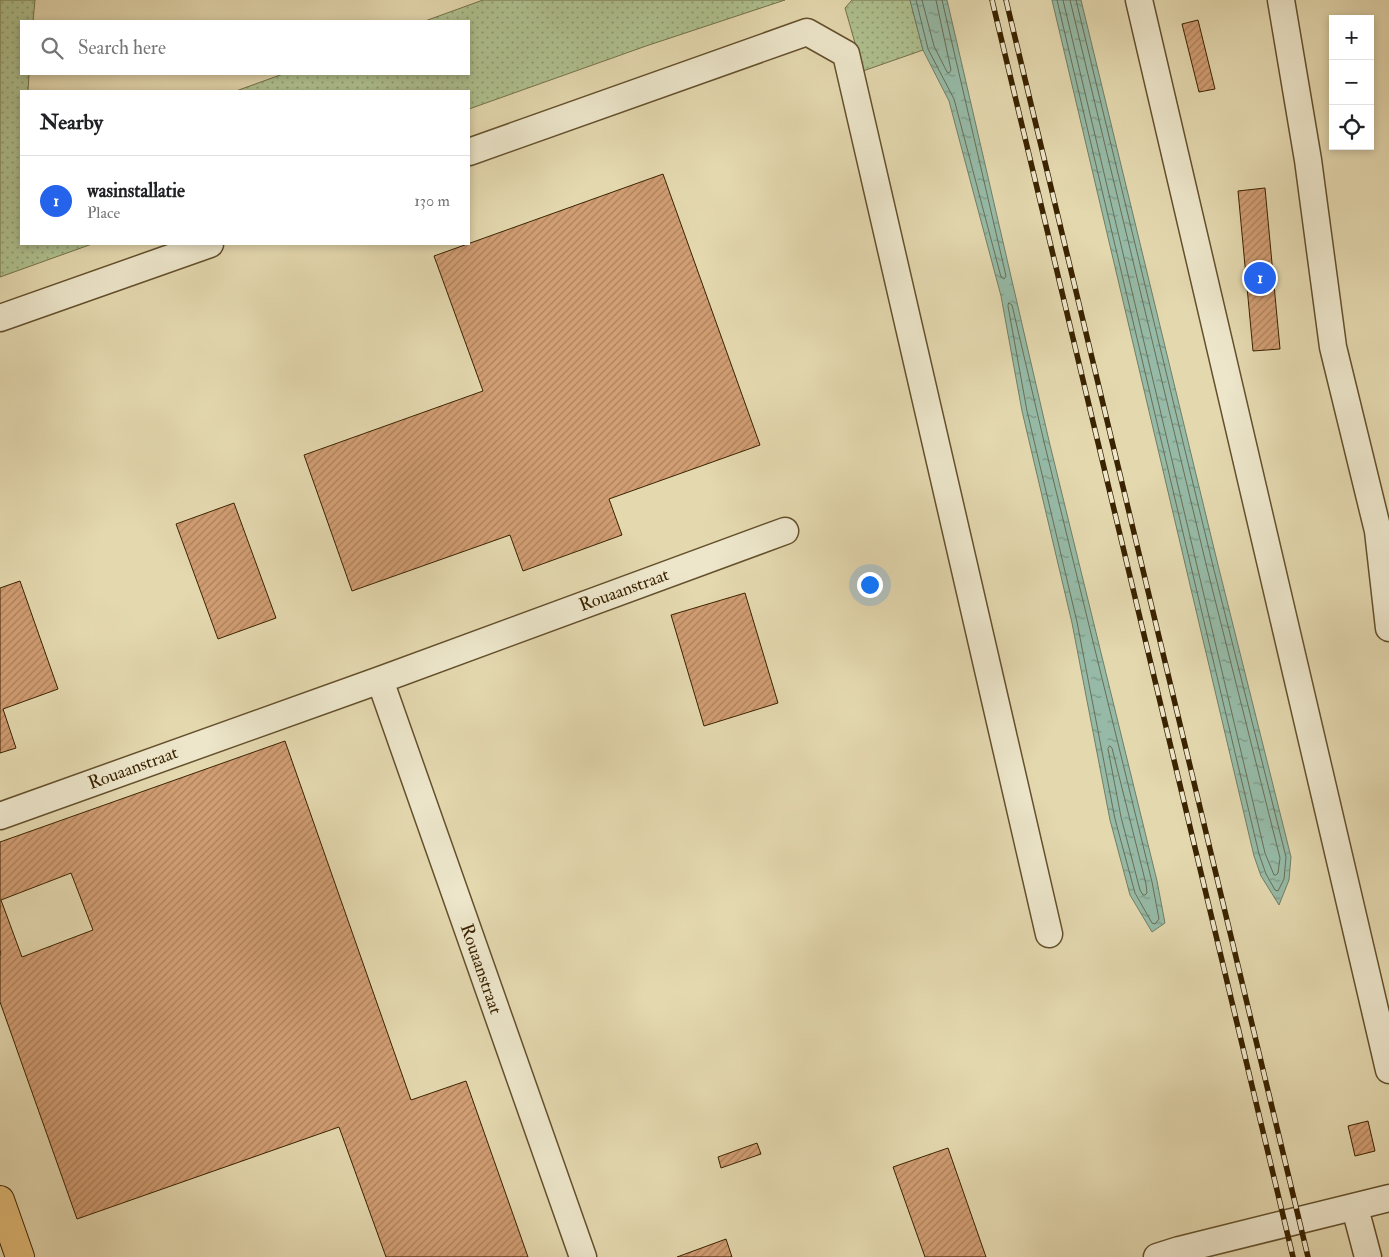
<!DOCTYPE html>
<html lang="en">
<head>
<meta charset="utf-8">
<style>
  :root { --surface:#fff; --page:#f2f2f2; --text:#202124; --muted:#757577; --line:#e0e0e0; --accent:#2563eb }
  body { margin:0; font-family:"IM FELL Double Pica",serif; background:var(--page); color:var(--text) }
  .controls { position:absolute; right:15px; top:15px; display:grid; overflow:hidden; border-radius:0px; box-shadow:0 2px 8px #0003 }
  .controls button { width:45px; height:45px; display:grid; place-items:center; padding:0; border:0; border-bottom:1px solid var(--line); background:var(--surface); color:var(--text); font:25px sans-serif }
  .you { position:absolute; left:869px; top:584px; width:18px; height:18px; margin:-12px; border:4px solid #fff; border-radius:50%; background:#1a73e8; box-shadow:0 0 0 8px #1a73e833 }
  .badge { display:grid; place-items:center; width:32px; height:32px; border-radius:50%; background:var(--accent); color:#fff; font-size:16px; font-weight:700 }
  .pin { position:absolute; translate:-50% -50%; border:2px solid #fff; box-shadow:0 1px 5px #0006 }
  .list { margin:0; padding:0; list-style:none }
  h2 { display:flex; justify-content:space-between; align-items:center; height:65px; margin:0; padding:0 20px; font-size:21px }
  h2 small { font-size:16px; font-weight:400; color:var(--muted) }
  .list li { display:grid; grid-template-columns:32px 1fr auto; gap:15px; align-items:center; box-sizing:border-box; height:90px; padding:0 20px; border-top:1px solid var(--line) }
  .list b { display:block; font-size:19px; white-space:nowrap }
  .list p { margin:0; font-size:16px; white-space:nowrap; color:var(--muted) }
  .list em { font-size:16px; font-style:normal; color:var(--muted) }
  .icon { flex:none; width:28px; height:28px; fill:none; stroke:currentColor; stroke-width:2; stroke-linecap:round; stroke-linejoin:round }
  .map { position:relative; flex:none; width:1389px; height:1257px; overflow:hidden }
  .search { position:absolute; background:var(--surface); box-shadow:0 2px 8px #0003; left:20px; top:20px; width:450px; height:55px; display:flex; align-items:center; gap:12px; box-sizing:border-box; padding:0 18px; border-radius:0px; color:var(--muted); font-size:19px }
  .panel { position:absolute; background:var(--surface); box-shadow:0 2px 8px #0003; left:20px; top:90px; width:450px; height:155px; border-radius:0px }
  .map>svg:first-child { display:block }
</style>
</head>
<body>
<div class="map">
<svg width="1389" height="1257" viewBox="0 0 1389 1257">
  <defs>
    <pattern id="grass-dots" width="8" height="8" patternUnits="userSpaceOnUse" patternTransform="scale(1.25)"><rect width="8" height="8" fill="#afc08f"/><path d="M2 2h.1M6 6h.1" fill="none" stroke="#8f9c72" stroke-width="1.8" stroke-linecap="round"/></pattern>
    <pattern id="water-ripples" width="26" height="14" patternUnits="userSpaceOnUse" patternTransform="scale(1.25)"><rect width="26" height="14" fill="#96baa7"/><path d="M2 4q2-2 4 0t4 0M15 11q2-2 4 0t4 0" fill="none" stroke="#7b9786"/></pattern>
    <pattern id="building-hatch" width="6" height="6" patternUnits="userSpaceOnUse" patternTransform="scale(1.25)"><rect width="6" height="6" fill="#d19d73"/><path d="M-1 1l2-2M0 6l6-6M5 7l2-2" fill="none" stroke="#ab805c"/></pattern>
  </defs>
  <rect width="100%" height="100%" fill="#e4d8af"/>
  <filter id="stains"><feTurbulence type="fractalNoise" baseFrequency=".004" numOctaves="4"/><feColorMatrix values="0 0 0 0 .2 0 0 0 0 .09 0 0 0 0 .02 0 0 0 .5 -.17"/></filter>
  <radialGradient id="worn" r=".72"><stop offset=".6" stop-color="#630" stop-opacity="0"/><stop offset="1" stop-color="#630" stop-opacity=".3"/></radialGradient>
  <path fill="url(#grass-dots)" stroke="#747248" d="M0,0H35L33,21H21V74H29L28,91H21V244H92L0,277Z
    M483,0H785L646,46L469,109V91H236L283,74H469V21H425Z
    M852,0H910L923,50L863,71L845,8Z"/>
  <path fill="url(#water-ripples)" stroke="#717e64" d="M910,0H947L1050,445L1157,881L1165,923L1152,932L1130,895L1110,820L1072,623L1022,411L1001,296L949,101L923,50Z
    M1052,0H1081L1218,565L1291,857L1289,880L1279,905L1261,876L1254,856Z"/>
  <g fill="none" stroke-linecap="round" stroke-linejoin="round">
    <path stroke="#686e54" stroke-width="1" d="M916,0L928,49L954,99L1001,277L1004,279L1006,276L942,0
      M922,0L934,46L947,72L949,73L951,70L936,0
      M1057,0L1259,854L1266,874L1275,890L1278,891L1284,879L1286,857L1213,566L1076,0
      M1063,0L1265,853L1274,875H1276L1278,873L1280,858L1207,568L1070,0
      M1009,303L1012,305L1045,446L1152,882L1159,919L1155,924L1152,923L1135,893L1115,819L1077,622L1027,411L1008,306Z
      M1110,746L1112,748L1146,884L1147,893L1145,895H1143L1140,890L1121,817L1108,749Z"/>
  </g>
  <path fill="url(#building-hatch)" stroke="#3a2300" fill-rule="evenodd" d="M1198,20L1215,89L1199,92L1182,24Z
    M663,174L760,445L609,499L622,535L523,571L510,535L352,591L304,455L483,391L434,256Z
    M1265,188L1280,349L1253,351L1238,191Z
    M234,503L276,618L218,639L176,524Z
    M20,581L58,689L3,709L16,748L0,753V588Z
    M745,593L778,703L704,726L671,615Z
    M285,741L411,1100L466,1081L528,1257H386L339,1127L77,1219L0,1002V955L1,954L0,950V842ZM71,873L93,930L22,957L1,900Z
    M1368,1121L1375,1151L1355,1156L1348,1126Z
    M757,1143L761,1154L721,1168L718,1157Z
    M948,1148L986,1257H925L893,1167Z
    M726,1239L732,1257H677Z"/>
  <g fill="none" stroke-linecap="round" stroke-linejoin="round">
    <g stroke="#64502c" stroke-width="29">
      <path id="minor" d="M1139,0L1389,1070
        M1281,0L1308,160L1333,347L1378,531L1389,628
        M469,152L807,32L846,54L1049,934
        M0,318L210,244
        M380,680L583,1257
        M0,816L380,680L785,531
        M1355,1208L1368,1257
        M1157,1257L1179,1250L1389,1198"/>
    </g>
    <g stroke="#3a2300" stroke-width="30">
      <path id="major" d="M0,1200L20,1257"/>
    </g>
    <use href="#minor" stroke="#ede6cb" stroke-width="26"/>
    <use href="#major" stroke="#e2bc78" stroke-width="28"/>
    <g stroke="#3a2300" stroke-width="5.5">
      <path id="rail" d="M992,0L1293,1257
        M1006,0L1308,1257"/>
    </g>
    <use href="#rail" stroke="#ede6cb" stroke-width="4" stroke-dasharray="11" stroke-linecap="butt"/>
  </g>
  <g text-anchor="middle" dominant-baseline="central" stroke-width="4" stroke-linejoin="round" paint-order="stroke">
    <g font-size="18" fill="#3a2300" stroke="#ede6cb">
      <text transform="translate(624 590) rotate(-20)">Rouaanstraat</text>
      <text transform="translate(133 768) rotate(-20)">Rouaanstraat</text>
      <text transform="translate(481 969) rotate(71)">Rouaanstraat</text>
    </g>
  </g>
  <rect width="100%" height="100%" filter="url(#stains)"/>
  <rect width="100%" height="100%" fill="url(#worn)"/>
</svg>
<div class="controls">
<button>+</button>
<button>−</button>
<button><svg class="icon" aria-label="locate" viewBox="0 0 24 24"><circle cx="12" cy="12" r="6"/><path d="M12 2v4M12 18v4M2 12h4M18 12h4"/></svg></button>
</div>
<div class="you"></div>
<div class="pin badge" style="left:1260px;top:278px">1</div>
<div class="search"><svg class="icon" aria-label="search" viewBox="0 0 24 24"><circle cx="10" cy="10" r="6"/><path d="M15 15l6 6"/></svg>Search here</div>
<section class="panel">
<h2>Nearby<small></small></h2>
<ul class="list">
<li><span class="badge">1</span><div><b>wasinstallatie</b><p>Place</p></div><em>130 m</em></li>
</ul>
</section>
</div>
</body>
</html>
